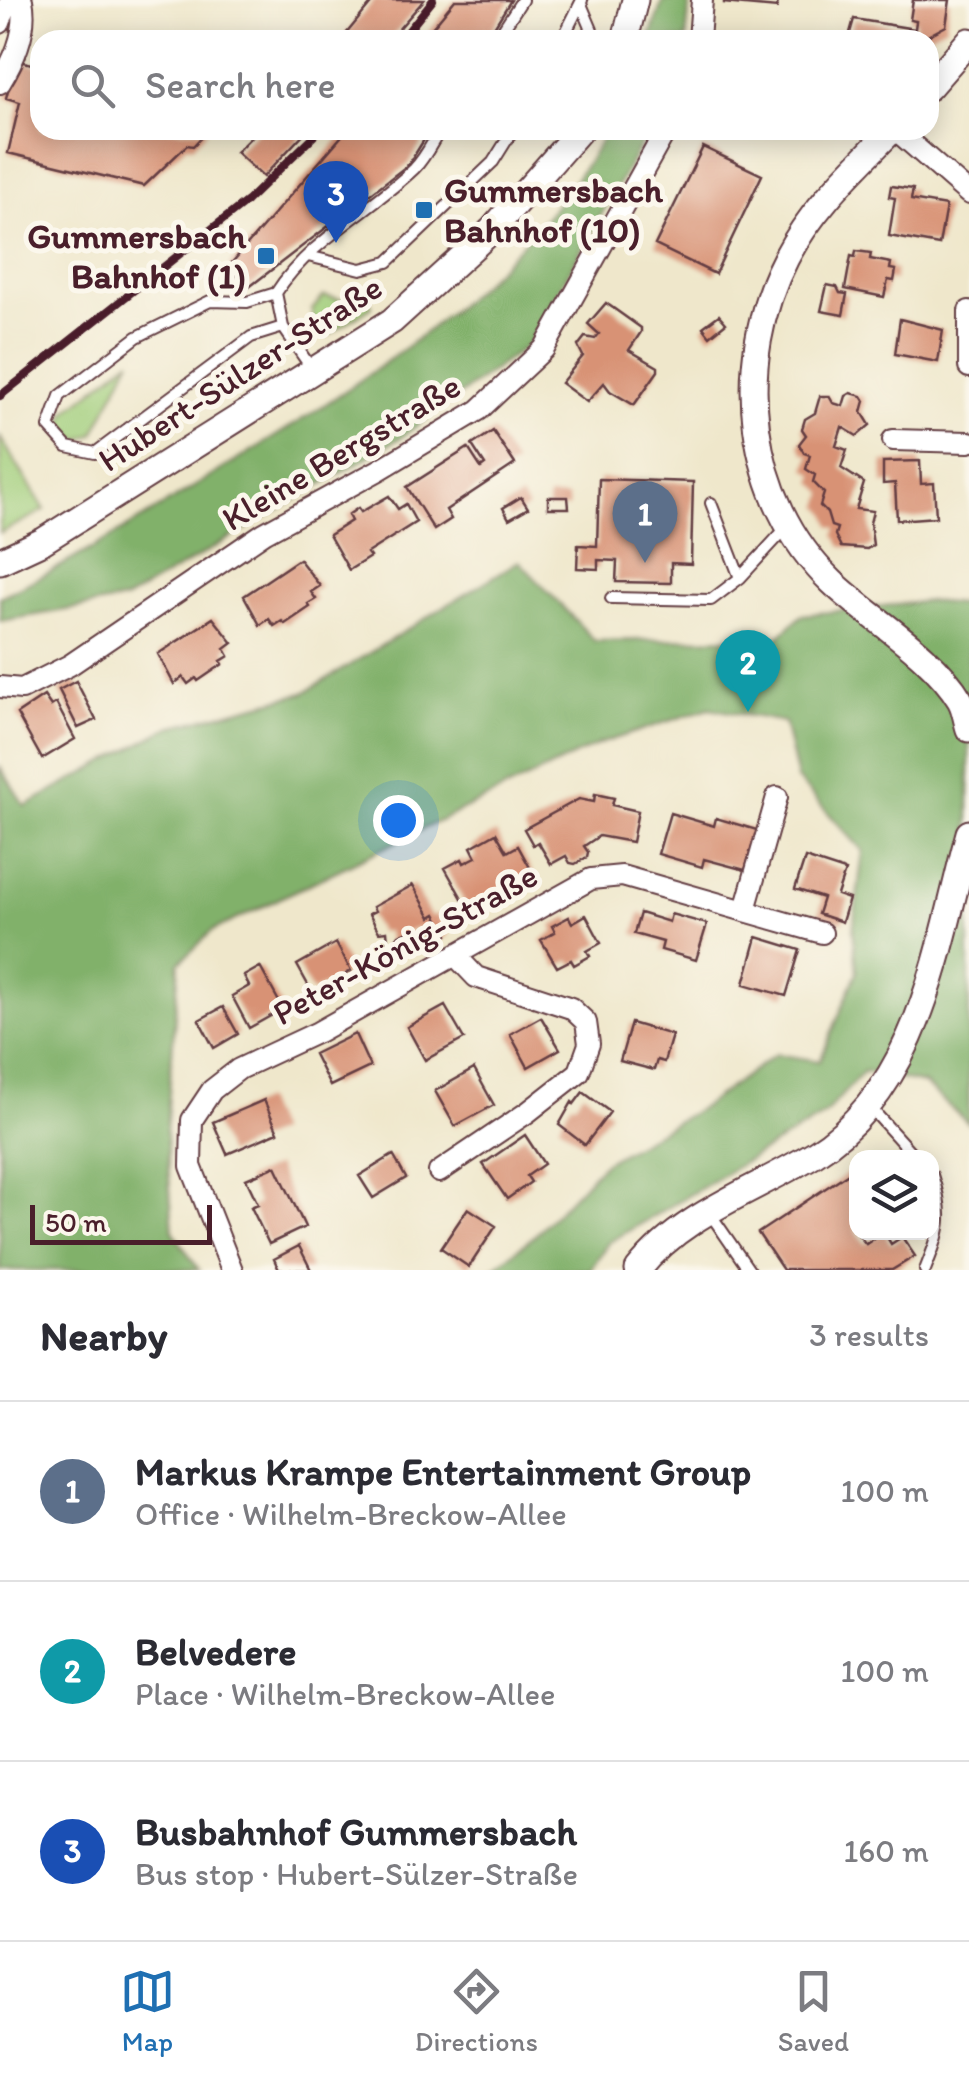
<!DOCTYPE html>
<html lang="en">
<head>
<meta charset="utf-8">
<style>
  :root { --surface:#fff; --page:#f2f2f3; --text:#2b2b33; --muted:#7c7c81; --line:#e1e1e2; --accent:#1f6fb2 }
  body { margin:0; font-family:Itim,sans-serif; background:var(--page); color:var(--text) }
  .controls { position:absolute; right:30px; bottom:30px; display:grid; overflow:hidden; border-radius:20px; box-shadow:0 5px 25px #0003 }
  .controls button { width:90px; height:90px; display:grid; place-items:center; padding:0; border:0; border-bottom:2px solid var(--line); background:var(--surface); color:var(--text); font:50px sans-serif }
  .scale { position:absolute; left:30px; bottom:25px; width:182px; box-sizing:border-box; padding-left:10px; border:5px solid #4a1f2b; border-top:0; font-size:28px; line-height:35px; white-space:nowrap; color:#4a1f2b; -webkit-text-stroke:8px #fbf7ec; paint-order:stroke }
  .you { position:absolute; left:398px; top:820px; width:35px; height:35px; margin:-25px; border:8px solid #fff; border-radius:50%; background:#1a73e8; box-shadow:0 0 0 15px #1a73e833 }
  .badge { display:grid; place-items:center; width:65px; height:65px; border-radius:50%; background:var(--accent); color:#fff; font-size:32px; font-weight:700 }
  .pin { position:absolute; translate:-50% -82px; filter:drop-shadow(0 2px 5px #0008) }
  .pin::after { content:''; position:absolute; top:52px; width:35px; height:30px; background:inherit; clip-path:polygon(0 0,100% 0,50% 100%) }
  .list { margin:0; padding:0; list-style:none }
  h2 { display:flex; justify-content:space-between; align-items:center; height:130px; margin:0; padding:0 40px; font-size:42px }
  h2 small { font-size:32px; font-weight:400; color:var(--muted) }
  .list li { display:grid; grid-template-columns:65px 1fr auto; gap:30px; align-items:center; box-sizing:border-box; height:180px; padding:0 40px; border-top:2px solid var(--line) }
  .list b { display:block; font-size:38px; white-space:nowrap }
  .list p { margin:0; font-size:32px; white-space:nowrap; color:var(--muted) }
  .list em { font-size:32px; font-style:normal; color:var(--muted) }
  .icon { flex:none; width:55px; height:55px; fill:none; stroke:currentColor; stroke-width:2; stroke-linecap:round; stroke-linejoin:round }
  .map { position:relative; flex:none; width:969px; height:1270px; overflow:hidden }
  .search { position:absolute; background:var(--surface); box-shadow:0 5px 25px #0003; left:30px; right:30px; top:30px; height:110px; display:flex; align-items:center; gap:25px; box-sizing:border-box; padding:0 35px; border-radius:30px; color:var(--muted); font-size:38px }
  .sheet { height:670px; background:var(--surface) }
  nav { display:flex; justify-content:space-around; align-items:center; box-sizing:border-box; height:140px; border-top:2px solid var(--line); background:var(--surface); font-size:28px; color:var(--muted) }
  nav a { display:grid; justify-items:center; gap:5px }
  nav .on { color:var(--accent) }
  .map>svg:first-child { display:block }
</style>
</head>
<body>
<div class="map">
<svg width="969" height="1270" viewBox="0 0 969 1270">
  <rect width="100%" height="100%" fill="#fbf7ec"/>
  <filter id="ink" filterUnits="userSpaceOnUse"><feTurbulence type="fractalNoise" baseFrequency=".01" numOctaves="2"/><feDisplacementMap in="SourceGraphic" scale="20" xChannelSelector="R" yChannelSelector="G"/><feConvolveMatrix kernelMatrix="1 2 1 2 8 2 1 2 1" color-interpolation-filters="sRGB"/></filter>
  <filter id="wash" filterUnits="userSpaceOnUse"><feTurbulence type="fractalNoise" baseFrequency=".0048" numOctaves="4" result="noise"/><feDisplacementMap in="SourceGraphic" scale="40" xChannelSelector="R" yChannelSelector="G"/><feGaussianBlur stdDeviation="2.25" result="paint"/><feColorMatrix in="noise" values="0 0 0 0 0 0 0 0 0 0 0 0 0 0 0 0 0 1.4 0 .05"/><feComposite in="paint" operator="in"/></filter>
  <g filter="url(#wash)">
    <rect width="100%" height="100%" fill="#efe7cb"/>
    <path fill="#a2ce7b" stroke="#767653" stroke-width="2.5" d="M324,296L354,302L368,299L372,306L327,336C314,331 313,323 312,310Z
      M131,359L94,434L81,440L68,436L63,428L65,413Z
      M0,437L45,510L0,533Z"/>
    <path fill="#81b16b" stroke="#66684b" stroke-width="2.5" d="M663,0H690L686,40H649Z
      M607,130H649L528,345L400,438L125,600L0,621V597C72,563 137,522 205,480C355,388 517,288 607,130Z
      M519,561L595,641L778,637L802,615L929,601L969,605V1124L924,1084L864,1071L824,1115L608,1243L590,1270H491L533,1237L605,1162L704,1106L776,1054L820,1061L857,972L853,930L863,851L797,779L784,722L709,708L599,744L212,931L179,963L166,1133L173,1231L199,1270H0V767L25,806L170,727L304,693Z"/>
    <g id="blocks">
      <path fill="#d89274" d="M374,0H424L389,40H341Z
        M455,0H511L486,40H422Z
        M724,0H778L777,8L724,3Z
        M913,0H950L946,26L920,40H848L854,19L915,29L916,21L910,20Z
        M16,60L40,66V130H208L193,146L187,145L144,186L8,153L20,102L6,98Z
        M258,130H307L263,177L236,152Z
        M347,130H430L409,164L248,288L229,266Z
        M703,147L762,175L715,274L655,245Z
        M891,186L913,189L911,200L946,206L939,245L889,236L895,198L889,197Z
        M856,251L871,253L870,259L891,263L890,269L896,270L894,281L888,280L884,297L845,289L851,256L855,257Z
        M827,285L837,287L840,293L847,294L843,315L821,311Z
        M606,303L641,328V332L629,350L658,367V371L634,405L610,391L604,383L587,402L561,383L583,356L578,346L585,337L595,339L599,334L588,324Z
        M719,315L726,323L710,336L703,327Z
        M900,319L943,330L938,362L895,354Z
        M851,393L862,396L865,401L862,412L870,425L857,436L842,427L836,446L847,450L841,468L864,483L856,509L873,511L870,523L873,545L867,549L841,547L835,535L837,528L831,526L827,513L820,506L824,493L813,482L815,475L806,469L810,455L804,453L799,444L806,435L802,429L805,419L815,413L820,396H829L833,403L843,406L846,396Z
        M493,431L515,464L446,510L451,519L434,530L407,487L468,448L481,468L485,465L472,445Z
        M920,461L921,484L934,483L936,517L897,520L895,483L883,484V462Z
        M599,479L693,482L691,564L671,563V583L616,582L617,561L598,560V569L577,568L578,545L597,546Z
        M389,496L398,509L406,504L416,522L367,553L370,557L349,570L329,535L351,521L348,515L358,508L361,512Z
        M521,497L528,508L509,519L503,508Z
        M548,497H568L569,508H548Z
        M299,559L320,586L311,592L316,599L308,604L310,607L285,624L282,621L274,626L269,619L260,625L244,596Z
        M213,618L233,643L225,649L229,656L221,661L223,664L198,681L196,678L188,684L183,677L174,684L158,654Z
        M76,681L96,720L78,728L59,690Z
        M44,696L51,706L56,703L75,739L42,759L17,714Z
        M595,794L614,798L612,805L638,811L632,842L599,836L584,846L588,852L587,857L575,864L570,863L566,856L551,864L538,842L533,845L524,829L579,799L594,802Z
        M670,813L714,826L716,818L757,830L745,870L704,859L702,867L658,854Z
        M496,833L507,852L518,846L534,875L497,890L499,894L484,902L482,898L467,907L445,868L462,859L464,863L476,857L471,847Z
        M805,858L845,871L837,895L849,899L842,922L818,914L823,898L795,889Z
        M413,885L431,917L436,914L448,935L429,946L418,927L399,935L393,943L388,941L387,931L379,932L369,914L375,911L373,907Z
        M640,913L669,922L671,914L707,924L696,960L661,950L663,942L634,934Z
        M586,915L601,943L587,951L590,956L574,965L571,960L557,967L541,940L555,932L552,926L569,917L572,923Z
        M757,937L800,950L786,996L744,984Z
        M336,943L351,971L312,992L297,965Z
        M260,967L283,1009L249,1028L232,996L249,986L244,976Z
        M445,1006L464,1039L425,1060L407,1027Z
        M223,1007L238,1034L214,1048L199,1020Z
        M541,1017L560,1049L528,1067L510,1034Z
        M631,1023L672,1035L664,1062L657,1060L654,1070L620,1061Z
        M355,1034L370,1067L330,1086L314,1054Z
        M474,1069L494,1105L455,1126L435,1091Z
        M583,1092L610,1112L585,1145L559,1125L572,1102L574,1104Z
        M264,1100L278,1132L227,1154L213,1122Z
        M525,1135L544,1164L527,1176L531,1182L507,1199L483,1164Z
        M393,1155L406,1178L373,1198L359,1176Z
        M276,1166L305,1227L269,1244L251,1207L258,1204L246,1179Z
        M856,1168V1232L866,1244L884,1232L891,1244L902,1237L915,1256L892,1270H783L758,1233Z
        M468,1208L496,1226L469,1267L441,1248Z
        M299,1246L311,1270H279L274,1259Z"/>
    </g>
  </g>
  <g filter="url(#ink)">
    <use href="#blocks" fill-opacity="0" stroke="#633d43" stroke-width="2.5"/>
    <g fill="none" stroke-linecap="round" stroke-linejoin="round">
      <g stroke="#633d43" stroke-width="14">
        <path id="service" d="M581,4L592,30V40
          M496,40L522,0
          M562,40L582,0
          M308,256L361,269L388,262L493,162L513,130
          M276,293L247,302L210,301L137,337L60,396L49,427L67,447L95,453L251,337L283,327
          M314,372L283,327L276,293C309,241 370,211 414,169C425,158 432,143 440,130
          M711,503L740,578L788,526
          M611,598L711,600L740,578
          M869,1106L916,1158
          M709,1212L749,1270
          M925,1270C941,1230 946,1216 932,1175"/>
      </g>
      <g stroke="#633d43" stroke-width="24">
        <path id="minor" d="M0,23L5,9L14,0
          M699,40L702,0
          M0,83C15,59 28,28 22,0
          M896,130L969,194
          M969,311V367
          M893,440L969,442
          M0,687L22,689L70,665L264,533L379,470L479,410L544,349L666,130
          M745,910L777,797
          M439,1172L528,1112L579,1072L589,1044L586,1022L571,1008L476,977L456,956
          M232,1270L191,1166L192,1120L212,1090L239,1069L318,1032L591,879L622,876L822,933"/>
      </g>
      <g stroke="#633d43" stroke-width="29">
        <path id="tertiary" d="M625,40L635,0
          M929,87L969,41
          M892,130C853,170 812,208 786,258C732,361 746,500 832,582C871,619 933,654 960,700C965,708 966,720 969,729
          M0,561L43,541L392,321L492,230L580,130
          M638,1270C683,1213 754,1191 814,1154C921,1088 939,943 969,833"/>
      </g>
      <use href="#service" stroke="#fff" stroke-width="10"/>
      <use href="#minor" stroke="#fff" stroke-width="20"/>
      <use href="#tertiary" stroke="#fff" stroke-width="25"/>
      <path stroke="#4a1f2b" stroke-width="8" d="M401,40L433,0
        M0,396L247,201L320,130"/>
    </g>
  </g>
  <g fill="#1f6fb2" stroke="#fbf7ec" stroke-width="4">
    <rect x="414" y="200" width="20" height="20" rx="5"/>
    <rect x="256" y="246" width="20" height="20" rx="5"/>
  </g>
  <g text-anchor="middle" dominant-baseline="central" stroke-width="10" stroke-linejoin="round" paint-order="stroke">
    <g font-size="35" font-weight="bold" fill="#4a1f2b" stroke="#fbf7ec" text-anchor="start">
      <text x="444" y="190">Gummersbach<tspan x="444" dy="40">Bahnhof (10)</tspan></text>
      <text x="246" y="236" text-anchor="end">Gummersbach<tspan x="246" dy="40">Bahnhof (1)</tspan></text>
    </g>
    <g font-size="35" fill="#4a1f2b" stroke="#fbf7ec">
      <text transform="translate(240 373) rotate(-33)">Hubert-Sülzer-Straße</text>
      <text transform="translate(341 452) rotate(-31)">Kleine Bergstraße</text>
      <text transform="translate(405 944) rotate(-29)">Peter-König-Straße</text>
    </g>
  </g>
</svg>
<div class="controls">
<button><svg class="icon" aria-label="layers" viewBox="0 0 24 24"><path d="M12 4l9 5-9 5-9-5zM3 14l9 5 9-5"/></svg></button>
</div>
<div class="scale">50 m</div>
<div class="you"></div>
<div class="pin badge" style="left:645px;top:563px;background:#5c6f8a">1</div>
<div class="pin badge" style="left:748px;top:712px;background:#0f9aa8">2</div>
<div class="pin badge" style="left:336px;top:243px;background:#1a4fb4">3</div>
<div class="search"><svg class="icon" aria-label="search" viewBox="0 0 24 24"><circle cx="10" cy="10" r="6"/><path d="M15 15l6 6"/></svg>Search here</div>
</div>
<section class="sheet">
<h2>Nearby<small>3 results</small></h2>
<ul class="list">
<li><span class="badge" style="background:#5c6f8a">1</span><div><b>Markus Krampe Entertainment Group</b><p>Office · Wilhelm-Breckow-Allee</p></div><em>100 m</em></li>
<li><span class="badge" style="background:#0f9aa8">2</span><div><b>Belvedere</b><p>Place · Wilhelm-Breckow-Allee</p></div><em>100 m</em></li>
<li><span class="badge" style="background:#1a4fb4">3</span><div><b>Busbahnhof Gummersbach</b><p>Bus stop · Hubert-Sülzer-Straße</p></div><em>160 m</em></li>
</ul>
</section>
<nav>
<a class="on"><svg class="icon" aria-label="map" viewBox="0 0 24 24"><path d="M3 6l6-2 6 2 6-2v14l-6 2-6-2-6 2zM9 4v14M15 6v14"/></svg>Map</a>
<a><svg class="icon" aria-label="directions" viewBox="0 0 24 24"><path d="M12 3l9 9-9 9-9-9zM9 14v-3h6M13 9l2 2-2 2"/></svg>Directions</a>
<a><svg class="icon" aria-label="saved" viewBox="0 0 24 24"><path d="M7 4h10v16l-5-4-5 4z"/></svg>Saved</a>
</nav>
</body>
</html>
